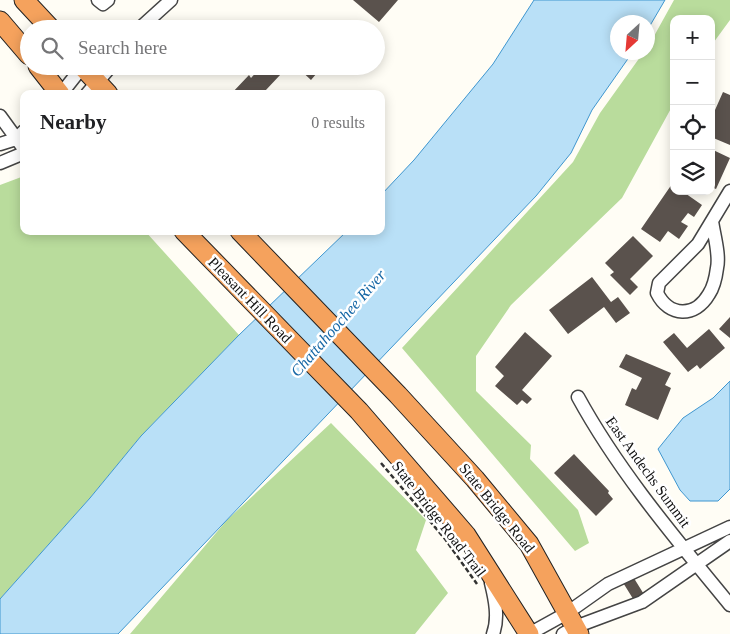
<!DOCTYPE html>
<html lang="en">
<head>
<meta charset="utf-8">
<style>
  :root { --surface:#fff; --page:#f2f2f2; --text:#202124; --muted:#757577; --line:#e0e0e0 }
  body { margin:0; font-family:Georgia,serif; background:var(--page); color:var(--text) }
  .controls { position:absolute; right:15px; top:15px; display:grid; overflow:hidden; border-radius:10px; box-shadow:0 2px 12px #0003 }
  .controls button { width:45px; height:45px; display:grid; place-items:center; padding:0; border:0; border-bottom:1px solid var(--line); background:var(--surface); color:var(--text); font:25px sans-serif }
  .compass { position:absolute; left:610px; top:15px; width:45px; height:45px; border-radius:50%; background:var(--surface); box-shadow:0 2px 12px #0003; rotate:206deg }
  .list { margin:0; padding:0; list-style:none }
  h2 { display:flex; justify-content:space-between; align-items:center; height:65px; margin:0; padding:0 20px; font-size:21px }
  h2 small { font-size:16px; font-weight:400; color:var(--muted) }
  .icon { flex:none; width:28px; height:28px; fill:none; stroke:currentColor; stroke-width:2; stroke-linecap:round; stroke-linejoin:round }
  .map { position:relative; flex:none; width:730px; height:634px; overflow:hidden }
  .search { position:absolute; background:var(--surface); box-shadow:0 2px 12px #0003; left:20px; top:20px; width:365px; height:55px; display:flex; align-items:center; gap:12px; box-sizing:border-box; padding:0 18px; border-radius:28px; color:var(--muted); font-size:19px }
  .panel { position:absolute; background:var(--surface); box-shadow:0 2px 12px #0003; left:20px; top:90px; width:365px; height:145px; border-radius:10px }
  .map>svg:first-child { display:block }
</style>
</head>
<body>
<div class="map">
<svg width="730" height="634" viewBox="0 0 730 634">
  <rect width="100%" height="100%" fill="#fffdf5"/>
  <path fill="#b9dc9c" d="M674,0H730V20L711,46V19H674V103L622,198L511,305L476,356V391L531,445L530,459L578,510L589,543L575,551L402,348L573,162L600,113L643,53L648,52V47Z
    M24,176V231H145L239,335L141,436L90,498L0,599V185Z
    M331,423L426,520L416,550L448,593L415,634H130L227,520Z"/>
  <path fill="#b9e0f7" stroke="#3f96cf" d="M534,0H665L648,29V22H618V52L632,53L592,110L571,153L536,196L118,634H0V599L90,498L141,436L239,335L347,231H381V195L414,160L493,64Z
    M730,381V489L718,501H690L680,490L658,449L683,418L713,398Z"/>
  <path fill="#5a524d" d="M353,0H398L379,22Z
    M290,20L299,29H283Z
    M262,66H272L281,74L265,91L268,94H231L249,75L251,78Z
    M296,66H323L311,80Z
    M723,92L730,95V145L711,137V119Z
    M711,149L730,158L716,189L711,187Z
    M672,184L674,191H682L702,205L694,217L688,213L681,222L688,226L679,239L668,231L660,242L641,229Z
    M633,236L653,256L630,279L638,287L630,295L610,275L614,272L605,263Z
    M592,277L611,302L618,297L630,313L616,323L604,307L568,334L549,310Z
    M730,317V338L719,329Z
    M709,329L725,348L700,369L697,365L688,372L663,342L674,333L687,348Z
    M525,332L552,356L522,390L532,399L527,404L522,400L517,405L495,386L504,376L495,367Z
    M626,354L671,373L665,385L671,388L658,420L625,405L632,388L636,390L642,378L619,367Z
    M574,454L609,491L608,493L613,499L596,516L554,473Z
    M632,575L645,596L635,602L622,581Z"/>
  <g fill="none" stroke-linecap="round" stroke-linejoin="round">
    <g stroke="#444" stroke-width="15">
      <path id="minor" d="M98,0L103,4L108,0
        M139,29L171,0
        M61,94L83,66
        M87,94L111,66
        M0,116L24,149
        M0,144L16,139L24,131
        M0,163L24,153
        M712,221C714,235 720,255 717,268C716,276 713,288 709,294C695,318 669,317 657,293L659,283L698,244L730,191
        M578,397C619,472 676,539 730,605
        M491,583C495,599 499,618 493,634
        M529,634L567,613L608,584L730,527
        M563,634L575,627L642,602L730,541"/>
    </g>
    <g stroke="#222" stroke-width="21">
      <path id="highway" d="M24,0L51,29
        M0,21L29,55
        M38,66L60,94
        M82,66L108,94
        M184,231L359,411L466,535L529,634
        M240,231L398,395L475,479L529,544L579,634"/>
    </g>
    <path stroke="#333" stroke-width="2.5" stroke-dasharray="5 2.5" stroke-linecap="butt" d="M381,463L445,539L477,584"/>
    <use href="#minor" stroke="#fff" stroke-width="12"/>
    <use href="#highway" stroke="#f5a25d" stroke-width="19"/>
  </g>
  <g text-anchor="middle" dominant-baseline="central" stroke-width="5" stroke-linejoin="round" paint-order="stroke">
    <g font-size="15" fill="#111" stroke="#fff">
      <text transform="translate(250 300) rotate(46)">Pleasant Hill Road</text>
      <text transform="translate(648 472) rotate(54)">East Andechs Summit</text>
      <text transform="translate(497 508) rotate(51)">State Bridge Road</text>
      <text transform="translate(439 519) rotate(52)">State Bridge Road Trail</text>
    </g>
    <g font-size="16" font-style="italic" fill="#1768a6" stroke="#fff">
      <text transform="translate(338 323) rotate(-49)">Chattahoochee River</text>
    </g>
  </g>
</svg>
<div class="controls">
<button>+</button>
<button>−</button>
<button><svg class="icon" aria-label="locate" viewBox="0 0 24 24"><circle cx="12" cy="12" r="6"/><path d="M12 2v4M12 18v4M2 12h4M18 12h4"/></svg></button>
<button><svg class="icon" aria-label="layers" viewBox="0 0 24 24"><path d="M12 4l9 5-9 5-9-5zM3 14l9 5 9-5"/></svg></button>
</div>
<svg class="compass" viewBox="-18 -18 36 36"><path d="M0-13l5 13h-10z" fill="#e53935"/><path d="M0 13l5-13h-10z" fill="#757577"/></svg>
<div class="search"><svg class="icon" aria-label="search" viewBox="0 0 24 24"><circle cx="10" cy="10" r="6"/><path d="M15 15l6 6"/></svg>Search here</div>
<section class="panel">
<h2>Nearby<small>0 results</small></h2>
<ul class="list">
</ul>
</section>
</div>
</body>
</html>
